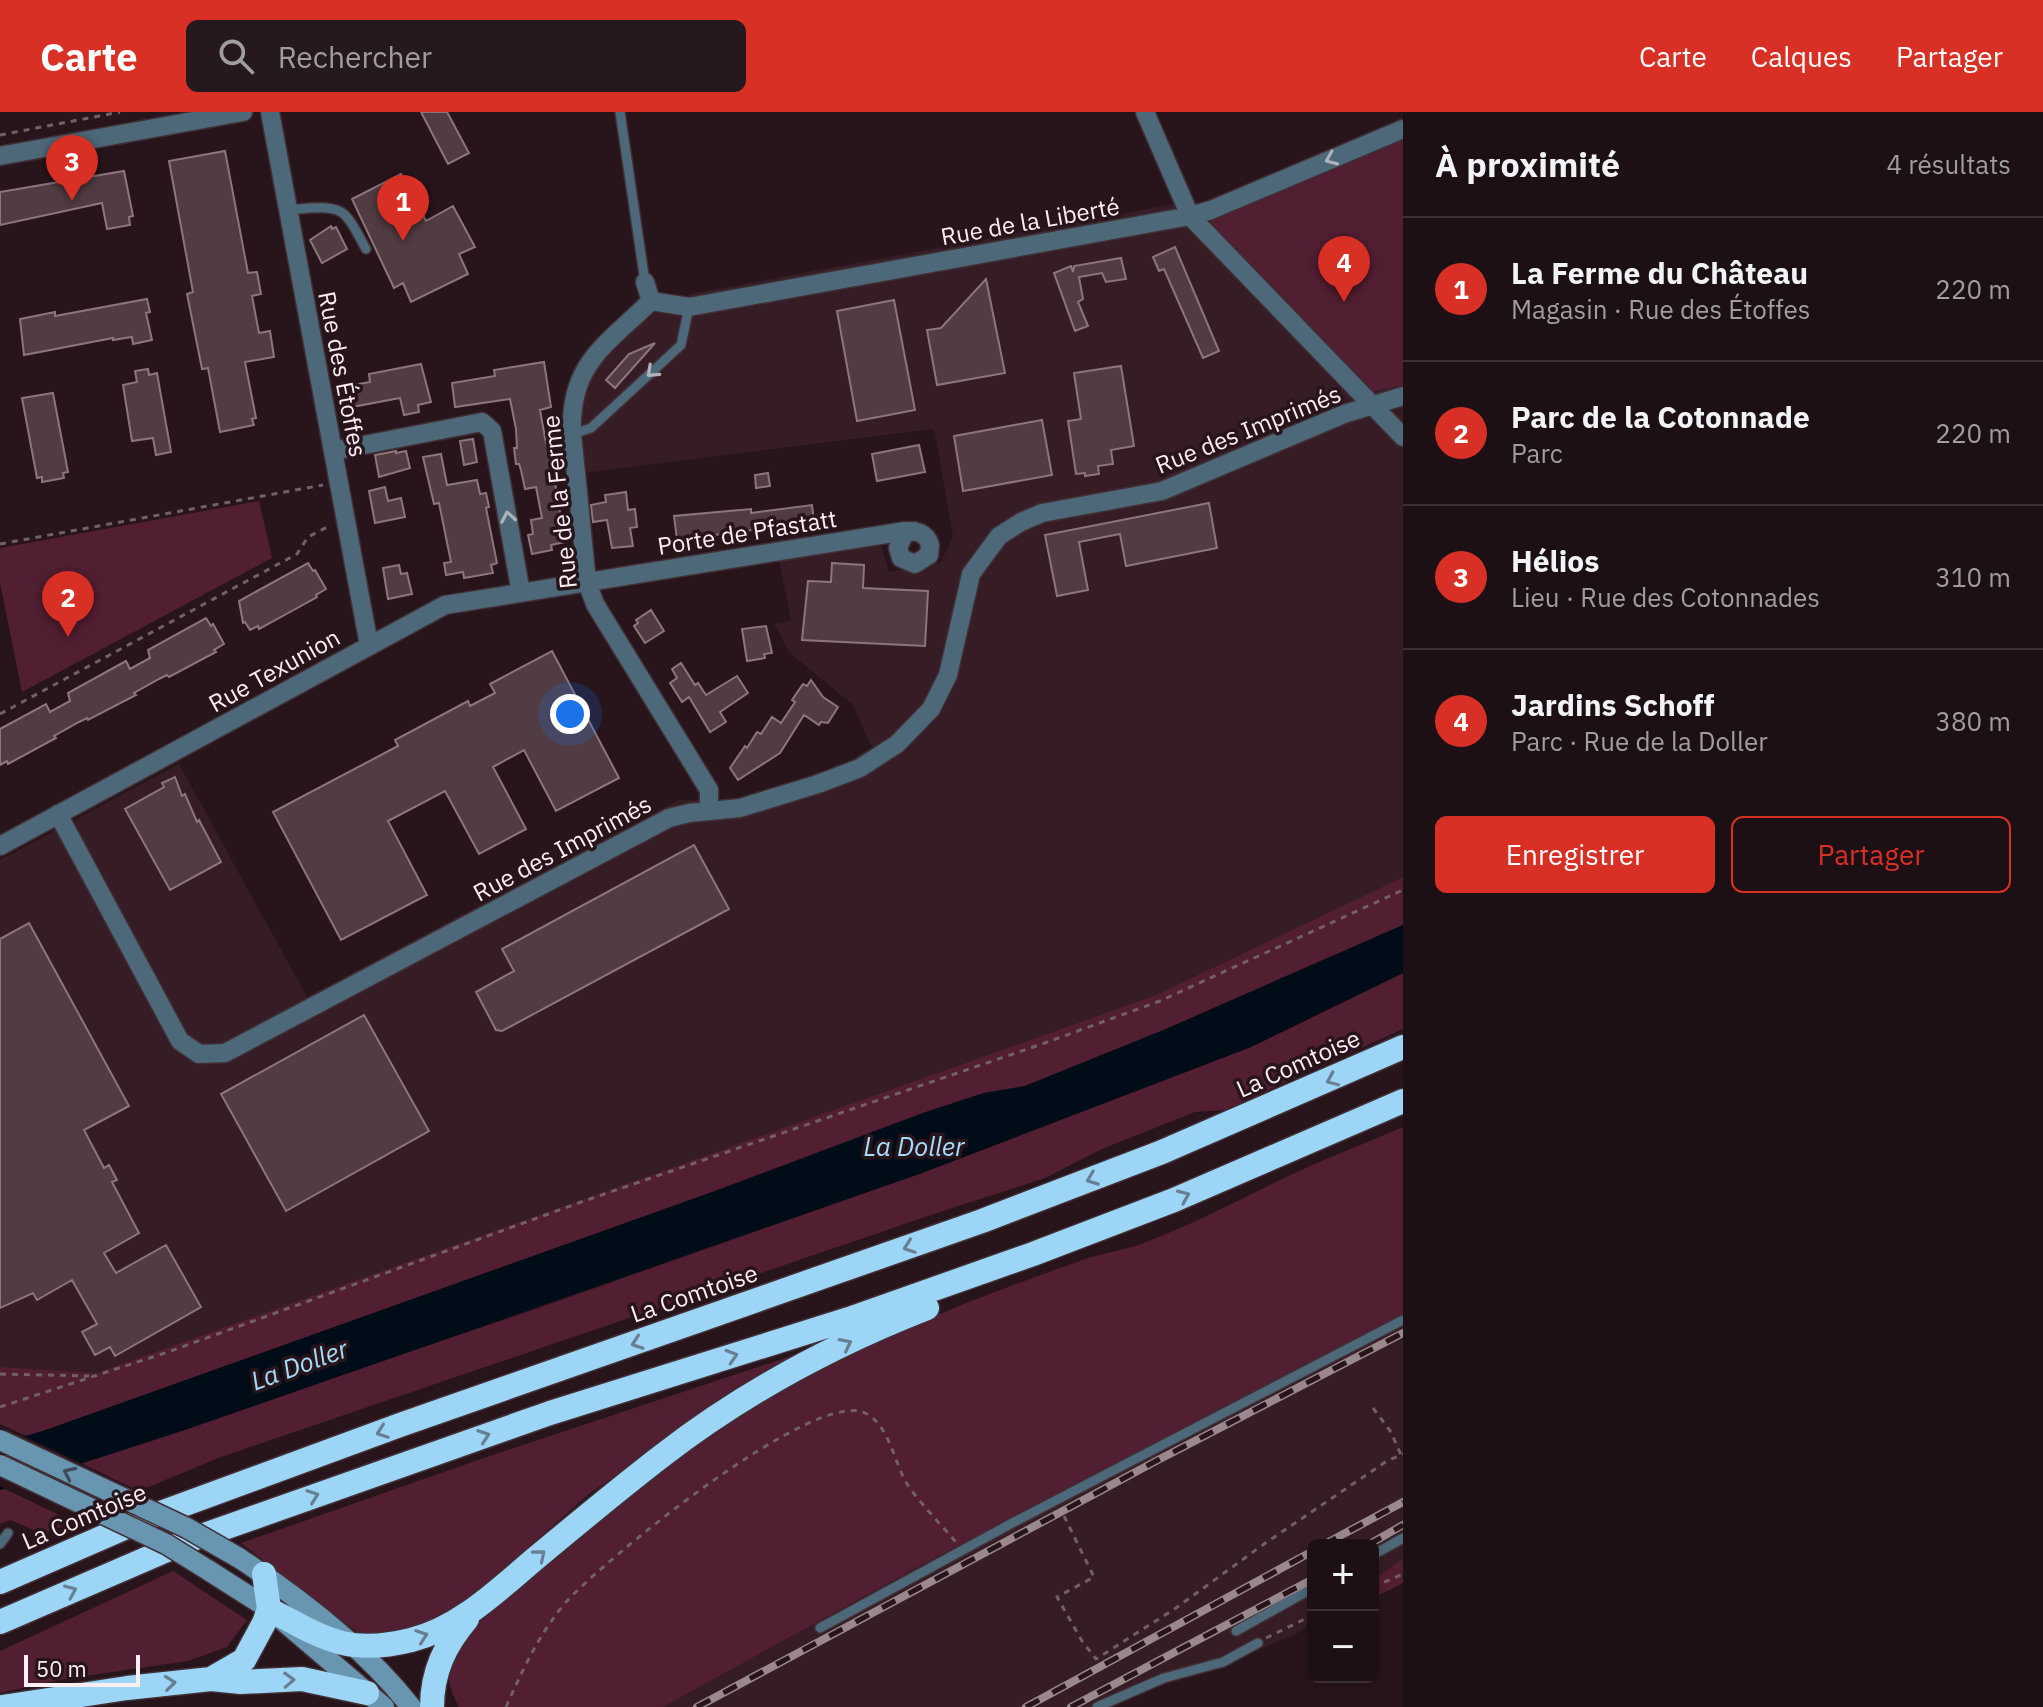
<!DOCTYPE html>
<html lang="fr">
<head>
<meta charset="utf-8">
<style>
  :root { --surface:#1d1014; --page:#25191d; --text:#f1f3f6; --muted:#a09da0; --line:#3b3034; --accent:#d93025 }
  body { margin:0; font-family:"IBM Plex Sans",sans-serif; background:var(--page); color:var(--text) }
  .controls { position:absolute; right:24px; bottom:24px; display:grid; overflow:hidden; border-radius:12px; box-shadow:0 4px 12px #0003 }
  .controls button { width:72px; height:72px; display:grid; place-items:center; padding:0; border:0; border-bottom:2px solid var(--line); background:var(--surface); color:var(--text); font:40px sans-serif }
  .scale { position:absolute; left:24px; bottom:20px; width:116px; box-sizing:border-box; padding-left:8px; border:4px solid #fceef2; border-top:0; font-size:22px; line-height:28px; white-space:nowrap; color:#fceef2; -webkit-text-stroke:6px #27151b; paint-order:stroke }
  .you { position:absolute; left:570px; top:602px; width:28px; height:28px; margin:-20px; border:6px solid #fff; border-radius:50%; background:#1a73e8; box-shadow:0 0 0 12px #1a73e833 }
  .badge { display:grid; place-items:center; width:52px; height:52px; border-radius:50%; background:var(--accent); color:#fff; font-size:26px; font-weight:700 }
  .pin { position:absolute; translate:-50% -66px; filter:drop-shadow(0 2px 4px #0008) }
  .pin::after { content:''; position:absolute; top:42px; width:28px; height:24px; background:inherit; clip-path:polygon(0 0,100% 0,50% 100%) }
  .list { margin:0; padding:0; list-style:none }
  h2 { display:flex; justify-content:space-between; align-items:center; height:104px; margin:0; padding:0 32px; font-size:34px }
  h2 small { font-size:26px; font-weight:400; color:var(--muted) }
  .list li { display:grid; grid-template-columns:52px 1fr auto; gap:24px; align-items:center; box-sizing:border-box; height:144px; padding:0 32px; border-top:2px solid var(--line) }
  .list b { display:block; font-size:30px; white-space:nowrap }
  .list p { margin:0; font-size:26px; white-space:nowrap; color:var(--muted) }
  .list em { font-size:26px; font-style:normal; color:var(--muted) }
  .actions { display:flex; gap:16px; padding:24px 32px }
  .actions a { flex:1; padding:18px 0; border:2px solid var(--accent); border-radius:12px; text-align:center; font-size:28px; color:var(--accent) }
  .actions .main { background:var(--accent); color:#fff }
  .icon { flex:none; width:44px; height:44px; fill:none; stroke:currentColor; stroke-width:2; stroke-linecap:round; stroke-linejoin:round }
  .map { position:relative; flex:none; width:1403px; height:1595px; overflow:hidden }
  header { display:flex; align-items:center; gap:48px; box-sizing:border-box; height:112px; padding:0 40px; background:var(--accent); color:#fff }
  header strong { font-size:38px }
  nav { display:flex; gap:44px; margin-inline-start:auto; font-size:28px }
  .search { width:560px; height:72px; background:var(--page); display:flex; align-items:center; gap:20px; box-sizing:border-box; padding:0 28px; border-radius:12px; color:var(--muted); font-size:30px }
  main { display:flex }
  aside { flex:1; background:var(--surface) }
  .map>svg:first-child { display:block }
</style>
</head>
<body>
<header>
<strong>Carte</strong>
<div class="search"><svg class="icon" aria-label="search" viewBox="0 0 24 24"><circle cx="10" cy="10" r="6"/><path d="M15 15l6 6"/></svg>Rechercher</div>
<nav><a>Carte</a><a>Calques</a><a>Partager</a></nav>
</header>
<main>
<div class="map">
<svg width="1403" height="1595" viewBox="0 0 1403 1595">
  <rect width="100%" height="100%" fill="#27151b"/>
  <path fill="#361d25" d="M1190,89L1371,279L1403,273V765L1156,883L96,1261L0,1255V748L179,652L307,885L679,688H735L840,655L872,635L852,592L789,540L775,512L791,509L779,447L881,432L889,460L941,450L953,423L934,317L584,361L579,303L583,279L595,253L649,204L690,182Z
    M1403,1204V1446L1373,1468V1433H1313V1510L1298,1521L1246,1543L1172,1567L1131,1584L1112,1595H663L923,1452Z"/>
  <path fill="#521e32" d="M1403,23V273L1371,280L1207,107Z
    M259,389L272,446L22,580L0,471V436Z
    M1403,765V813L1166,917L1025,974L984,981L923,1001L715,1079L43,1319L27,1324L0,1312V1255L96,1261L1156,883Z
    M1403,861V917L1225,998L1195,1000L1102,1037L1045,1066L940,1100L218,1346L139,1379L81,1351L527,1200L922,1061L1251,935Z
    M1403,1015V1204L923,1452L663,1595H459C442,1563 449,1552 465,1523C554,1443 653,1357 755,1295C856,1233 968,1188 1080,1149C1100,1141 1123,1139 1144,1131C1193,1112 1239,1088 1286,1065C1324,1047 1364,1032 1403,1015Z
    M794,1243L590,1381L465,1491L419,1517L365,1526L241,1431L481,1347Z
    M5,1377L74,1410L43,1422L10,1408L0,1412V1378Z
    M1403,1446V1471L1373,1486V1468Z
    M173,1459L247,1508L227,1535L188,1549L64,1567L0,1581V1539Z"/>
  <path fill="#000c17" d="M1403,813V861L1251,935L922,1061L185,1318L0,1378V1331L43,1319L715,1079L923,1001L984,981L1025,974L1166,917Z"/>
  <path fill="#27151b" d="M20,1322L87,1354L10,1379L0,1374V1327Z"/>
  <path fill="#513c43" stroke="#8d757c" stroke-width="2" d="M421,0H447L469,41L448,52Z
    M225,39L248,161L257,160L261,182L252,184L259,221L270,219L274,245L245,250L256,306L252,307L254,313L220,320L208,256L202,257L187,182L193,180L169,49Z
    M124,59L133,104L129,105L130,113L107,117L102,91L0,113V80Z
    M401,62L426,109L453,94L475,135L459,142L468,162L411,190L403,171L394,176L352,87Z
    M331,114L332,117L336,115L347,137L322,151L310,128Z
    M1175,135L1219,239L1203,246L1164,157L1159,159L1153,145Z
    M1121,146L1126,167L1106,170L1102,161L1079,165L1083,187L1078,190L1088,214L1075,219L1054,161L1071,154L1073,160L1074,154Z
    M986,167L1005,261L937,273L927,218L941,216Z
    M147,187L150,200L146,201L152,228L133,232L132,225L113,228V226L24,243L20,207L55,200V204Z
    M894,188L915,298L857,309L837,199Z
    M655,231L615,276L606,268L629,242Z
    M544,250L551,295L540,298L546,331L548,330L565,430L551,433L552,438L532,442L528,423L533,422L531,408L542,406L536,375L525,377L521,358L519,352H516L514,336H517L516,317L510,287L455,295L452,271L495,264L494,258Z
    M421,252L431,290L418,293L419,300L404,303L400,286L352,295L348,274L370,270L369,262Z
    M1121,254L1134,334L1111,338L1113,352L1098,354L1099,362L1085,364V361L1076,362L1068,309L1081,307L1074,261Z
    M148,257L149,263L157,261L171,340L156,343L153,326L132,329L123,273L137,270L135,259Z
    M53,281L68,360L63,361L64,366L42,370V365L37,366L22,286Z
    M1042,308L1052,363L963,379L954,324Z
    M473,327L477,350L464,353L460,329Z
    M919,333L925,360L877,369L872,342Z
    M396,339V341L406,339L410,356L379,365L375,343Z
    M441,342L447,373L477,368L480,382L486,381L489,395L486,396L497,451L491,453L493,461L464,466L463,460L446,463L444,451L451,450L439,391L434,392L423,345Z
    M768,361L770,374L756,376L755,363Z
    M385,375L388,389L401,386L405,405L375,411L369,379Z
    M626,380L628,398L635,397L637,415L630,416L633,434L612,436L607,408L593,410L591,393L606,390L605,383Z
    M1209,391L1217,436L1126,454L1120,422L1079,430L1088,478L1057,484L1045,423Z
    M812,393L814,410L677,428L674,404L751,397V401Z
    M308,451L313,459L315,458L326,477L316,483L317,485L290,500L259,517L258,514L250,518L245,510L243,511L239,489Z
    M832,451L864,453L863,476L928,479L925,534L802,528L808,469L831,470Z
    M399,453L401,462L407,461L412,482L388,487L383,456Z
    M651,498L664,519L645,531L634,514L638,511L636,508Z
    M206,506L211,514L213,512L224,532L214,538L216,540L169,565L167,563L159,567L134,581L136,583L88,608L87,606L79,610L54,624L56,626L8,652L7,649L0,653V617L46,592L50,600L70,589L68,581L126,549L130,557L150,546L148,538Z
    M766,514L772,541L764,542L765,546L747,549L742,517Z
    M552,539L619,666L556,699L524,638L493,655L526,717L479,742L445,679L388,709L427,783L341,828L273,700L398,634L395,628L468,589L470,594L495,581L490,572Z
    M681,551L695,573L698,571L706,583L737,564L748,581L720,600L726,610L710,620L689,585L682,590L670,571L677,566L672,557Z
    M811,568L823,585L838,595L828,611L821,610L819,613L804,603L780,641L738,668L730,656L745,634L747,636L757,620L761,622L772,605L781,611L795,590L792,588L803,572L807,574Z
    M175,665L182,684L185,682L197,710L199,708L221,750L170,778L125,697L164,675L162,671Z
    M694,733L729,797L502,919L496,918L476,880L514,859L502,837Z
    M29,811L129,994L84,1018L104,1056L109,1053L117,1068L112,1070L139,1121L104,1141L116,1161L166,1133L201,1195L115,1244L110,1235L95,1243L82,1220L97,1212L72,1168L37,1188L33,1181L0,1196V827Z
    M364,903L429,1019L286,1099L221,982Z"/>
  <g fill="none" stroke-linecap="round" stroke-linejoin="round">
    <g stroke="#412f35" stroke-width="12">
      <path id="lane" d="M620,0L645,170
        M288,98C304,97 333,91 345,103C354,112 360,127 366,137
        M573,322L591,316L681,233L689,195
        M0,1432L8,1421
        M1373,1443L1403,1426
        M820,1516L1016,1409L1403,1208
        M1236,1519L1313,1476
        M1097,1595L1164,1566L1223,1550L1258,1531"/>
    </g>
    <g stroke="#412f35" stroke-width="21">
      <path id="street" d="M270,0L369,533
        M1145,0L1190,104L1403,325
        M0,44L243,0
        M645,170L651,189C605,234 569,252 572,322L587,470L595,492L709,678V699
        M651,189L689,195L1190,104L1211,98L1403,17
        M333,339L482,310L492,319L521,481
        M58,702L180,929L199,942L225,941L669,706L689,701L740,696L818,672L860,656L897,632L931,597L948,563L971,462L999,424L1021,410L1042,401L1162,379L1344,302L1403,284
        M0,734L445,493L905,419C917,419 926,420 930,433L929,443L915,452L901,446L898,436L904,422L914,419"/>
    </g>
    <g stroke="#412f35" stroke-width="23">
      <path id="secondary" d="M239,1446C301,1487 365,1536 411,1595
        M208,1458L269,1497L384,1595"/>
    </g>
    <g stroke="#412f35" stroke-width="27">
      <path id="highway" d="M0,1470L147,1406L400,1313L982,1109L1162,1040L1403,935
        M269,1497C323,1526 347,1544 411,1528C460,1516 499,1477 536,1446C578,1411 620,1376 663,1343C742,1282 835,1232 927,1196
        M0,1510L190,1428L550,1301L849,1207L1033,1142L1174,1088L1403,989
        M211,1567L244,1548L264,1511L269,1497L264,1462
        M2,1595L127,1576L211,1567L241,1570L302,1567L367,1581
        M432,1595C432,1560 445,1533 467,1507"/>
    </g>
    <path stroke="#716065" stroke-width="3" stroke-dasharray="6 6" stroke-linecap="butt" d="M0,23L120,0
      M0,432L323,373
      M0,602L297,442L308,425L331,413
      M0,1262L89,1264
      M0,1295L168,1240L584,1089L1042,932L1160,889L1403,778
      M1373,1296L1391,1320L1401,1343
      M1064,1404L1094,1465L1057,1485L1082,1529L1096,1547L1176,1496L1264,1432L1387,1349L1403,1342
      M1373,1475L1403,1462
      M1266,1526L1313,1503
      M506,1595C523,1557 539,1522 566,1490C602,1450 818,1272 867,1302C891,1316 894,1353 909,1375C923,1394 940,1412 956,1430"/>
    <use href="#lane" stroke="#4d6878" stroke-width="9"/>
    <use href="#street" stroke="#4d6878" stroke-width="18"/>
    <use href="#secondary" stroke="#6895af" stroke-width="20"/>
    <use href="#highway" stroke="#9dd5f6" stroke-width="24"/>
    <g stroke="#99898e" stroke-width="8">
      <path id="rail" d="M1323,1433L1403,1390
        M1368,1433L1403,1413
        M697,1595L1156,1349L1403,1221
        M1026,1595L1313,1439
        M1071,1595L1313,1467"/>
    </g>
    <use href="#rail" stroke="#27151b" stroke-width="5" stroke-dasharray="15" stroke-linecap="butt"/>
    <g stroke="#412f35" stroke-width="23" stroke-linecap="butt">
      <path id="secondary-bridge" d="M0,1328L187,1416L239,1446
        M0,1353L166,1432L208,1458"/>
    </g>
    <use href="#secondary-bridge" stroke="#6895af" stroke-width="20"/>
  </g>
  <defs><path id="oneway-chevron" d="M-2-3.5L2.5 0L-2 3.5" fill="none" stroke-width="1.6" stroke-linecap="round" stroke-linejoin="round" transform="scale(2)"/></defs>
  <g stroke="#adb2bb">
    <use href="#oneway-chevron" transform="translate(1331 47) rotate(157)"/>
    <use href="#oneway-chevron" transform="translate(652 260) rotate(137)"/>
    <use href="#oneway-chevron" transform="translate(508 405) rotate(-100)"/>
  </g>
  <g stroke="#687f93">
    <use href="#oneway-chevron" transform="translate(1332 968) rotate(156)"/>
    <use href="#oneway-chevron" transform="translate(1092 1067) rotate(159)"/>
    <use href="#oneway-chevron" transform="translate(1184 1084) rotate(-23)"/>
    <use href="#oneway-chevron" transform="translate(909 1135) rotate(160)"/>
    <use href="#oneway-chevron" transform="translate(637 1231) rotate(161)"/>
    <use href="#oneway-chevron" transform="translate(846 1232) rotate(-27)"/>
    <use href="#oneway-chevron" transform="translate(732 1244) rotate(-17)"/>
    <use href="#oneway-chevron" transform="translate(382 1320) rotate(160)"/>
    <use href="#oneway-chevron" transform="translate(484 1324) rotate(-19)"/>
    <use href="#oneway-chevron" transform="translate(313 1384) rotate(-20)"/>
    <use href="#oneway-chevron" transform="translate(540 1443) rotate(-40)"/>
    <use href="#oneway-chevron" transform="translate(71 1479) rotate(-23)"/>
    <use href="#oneway-chevron" transform="translate(422 1524) rotate(-19)"/>
    <use href="#oneway-chevron" transform="translate(289 1568) rotate(-2)"/>
    <use href="#oneway-chevron" transform="translate(170 1571) rotate(-6)"/>
  </g>
  <use stroke="#414856" href="#oneway-chevron" transform="translate(69 1361) rotate(-155)"/>
  <g text-anchor="middle" dominant-baseline="central" stroke-width="7" stroke-linejoin="round" paint-order="stroke">
    <g font-size="24" fill="#fceef2" stroke="#27151b">
      <text transform="translate(1030 109) rotate(-10)">Rue de la Liberté</text>
      <text transform="translate(343 262) rotate(79)">Rue des Étoffes</text>
      <text transform="translate(1248 317) rotate(-22)">Rue des Imprimés</text>
      <text transform="translate(559 390) rotate(-96)">Rue de la Ferme</text>
      <text transform="translate(747 420) rotate(-9)">Porte de Pfastatt</text>
      <text transform="translate(274 558) rotate(-29)">Rue Texunion</text>
      <text transform="translate(562 736) rotate(-28)">Rue des Imprimés</text>
      <text transform="translate(1298 951) rotate(-24)">La Comtoise</text>
      <text transform="translate(694 1181) rotate(-19)">La Comtoise</text>
      <text transform="translate(84 1404) rotate(-23)">La Comtoise</text>
    </g>
    <g font-size="26" font-style="italic" fill="#a5ddfe" stroke="#27151b">
      <text x="914" y="1034">La Doller</text>
      <text transform="translate(299 1252) rotate(-20)">La Doller</text>
    </g>
  </g>
</svg>
<div class="controls">
<button>+</button>
<button>−</button>
</div>
<div class="scale">50 m</div>
<div class="you"></div>
<div class="pin badge" style="left:403px;top:129px">1</div>
<div class="pin badge" style="left:68px;top:525px">2</div>
<div class="pin badge" style="left:72px;top:89px">3</div>
<div class="pin badge" style="left:1344px;top:190px">4</div>
</div>
<aside>
<h2>À proximité<small>4 résultats</small></h2>
<ul class="list">
<li><span class="badge">1</span><div><b>La Ferme du Château</b><p>Magasin · Rue des Étoffes</p></div><em>220 m</em></li>
<li><span class="badge">2</span><div><b>Parc de la Cotonnade</b><p>Parc</p></div><em>220 m</em></li>
<li><span class="badge">3</span><div><b>Hélios</b><p>Lieu · Rue des Cotonnades</p></div><em>310 m</em></li>
<li><span class="badge">4</span><div><b>Jardins Schoff</b><p>Parc · Rue de la Doller</p></div><em>380 m</em></li>
</ul>
<div class="actions"><a class="main">Enregistrer</a><a>Partager</a></div>
</aside>
</main>
</body>
</html>
